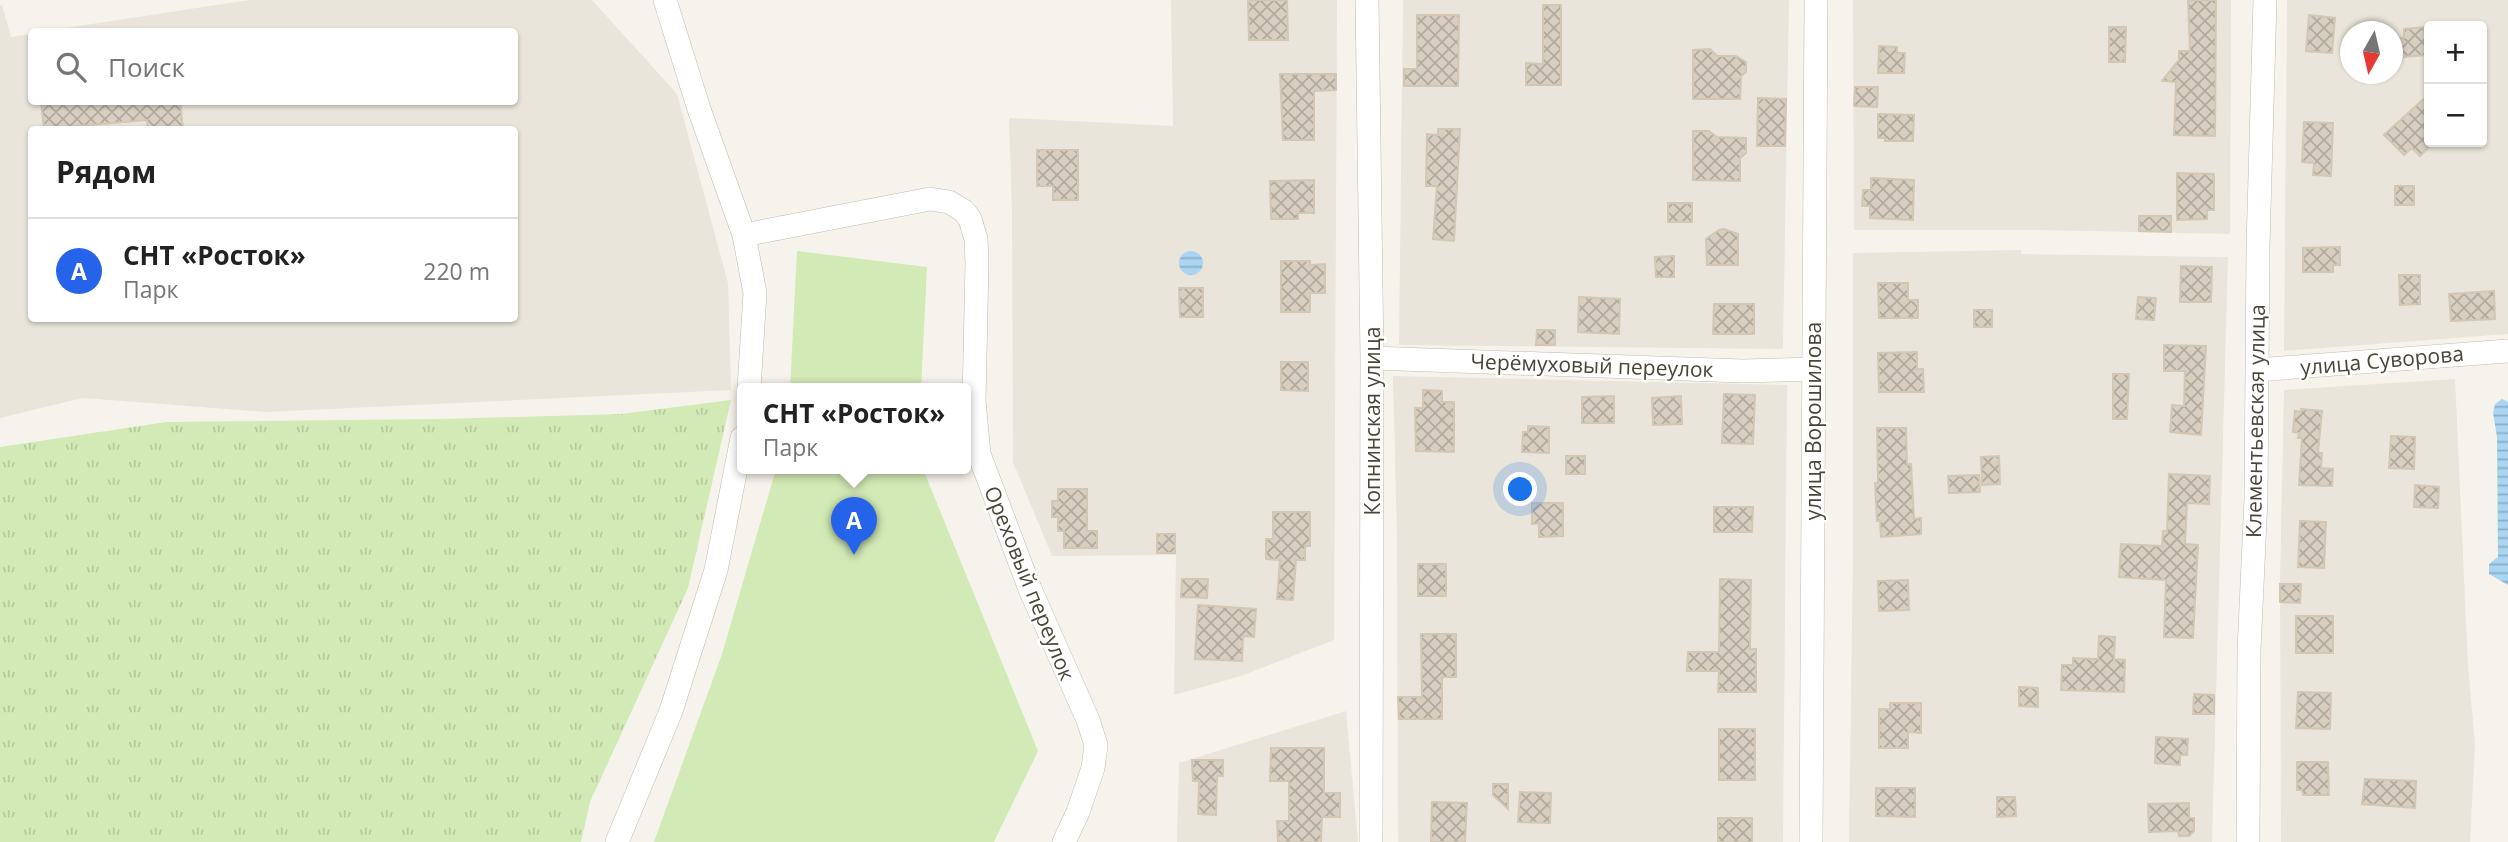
<!DOCTYPE html>
<html lang="ru">
<head>
<meta charset="utf-8">
<style>
  :root { --surface:#fff; --page:#f6f6f6; --text:#222; --muted:#767676; --line:#e0e0e0; --accent:#2563eb }
  body { margin:0; font-family:"Open Sans",sans-serif; background:var(--page); color:var(--text) }
  .controls { position:absolute; right:21px; top:21px; display:grid; overflow:hidden; border-radius:7px; box-shadow:0 2px 5px #0004 }
  .controls button { width:63px; height:63px; display:grid; place-items:center; padding:0; border:0; border-bottom:2px solid var(--line); background:var(--surface); color:var(--text); font:35px sans-serif }
  .compass { position:absolute; left:2340px; top:21px; width:63px; height:63px; border-radius:50%; background:var(--surface); box-shadow:0 2px 5px #0004; rotate:188deg }
  .you { position:absolute; left:1521px; top:490px; width:24px; height:24px; margin:-18px; border:5px solid #fff; border-radius:50%; background:#1a73e8; box-shadow:0 0 0 10px #1a73e833 }
  .badge { display:grid; place-items:center; width:46px; height:46px; border-radius:50%; background:var(--accent); color:#fff; font-size:23px; font-weight:700 }
  .pin { position:absolute; translate:-50% -58px; filter:drop-shadow(0 2px 4px #0008) }
  .pin::after { content:''; position:absolute; top:37px; width:24px; height:21px; background:inherit; clip-path:polygon(0 0,100% 0,50% 100%) }
  .popup { position:absolute; left:737px; top:383px; width:234px; height:91px; box-sizing:border-box; display:grid; place-content:center; border-radius:7px; background:var(--surface); filter:drop-shadow(0 2px 5px #0005); font-size:23px; white-space:nowrap; color:var(--muted) }
  .popup b { font-size:26px; color:var(--text) }
  .popup::after { content:''; position:absolute; left:50%; top:100%; margin-left:-14px; border:14px solid transparent; border-top-color:var(--surface) }
  .list { margin:0; padding:0; list-style:none }
  h2 { display:flex; justify-content:space-between; align-items:center; height:91px; margin:0; padding:0 28px; font-size:30px }
  h2 small { font-size:23px; font-weight:400; color:var(--muted) }
  .list li { display:grid; grid-template-columns:46px 1fr auto; gap:21px; align-items:center; box-sizing:border-box; height:105px; padding:0 28px; border-top:2px solid var(--line) }
  .list b { display:block; font-size:26px; white-space:nowrap }
  .list p { margin:0; font-size:23px; white-space:nowrap; color:var(--muted) }
  .list em { font-size:23px; font-style:normal; color:var(--muted) }
  .icon { flex:none; width:38px; height:38px; fill:none; stroke:currentColor; stroke-width:2; stroke-linecap:round; stroke-linejoin:round }
  .map { position:relative; flex:none; width:2508px; height:842px; overflow:hidden }
  .search { position:absolute; background:var(--surface); box-shadow:0 2px 5px #0004; left:28px; top:28px; width:490px; height:77px; display:flex; align-items:center; gap:18px; box-sizing:border-box; padding:0 24px; border-radius:7px; color:var(--muted); font-size:26px }
  .panel { position:absolute; background:var(--surface); box-shadow:0 2px 5px #0004; left:28px; top:126px; width:490px; height:196px; border-radius:7px }
  .map>svg:first-child { display:block }
</style>
</head>
<body>
<div class="map">
<svg width="2508" height="842" viewBox="0 0 2508 842">
  <defs>
    <pattern id="grass-tufts" width="24" height="20" patternUnits="userSpaceOnUse" patternTransform="scale(1.75)"><rect width="24" height="20" fill="#d2eab5"/><path d="M3 7l-1-3M5 7V3M7 7l1-3M15 17l-1-3M17 17v-4M19 17l1-3" fill="none" stroke="#b6ca9c"/></pattern>
    <pattern id="water-rules" width="6" height="5" patternUnits="userSpaceOnUse" patternTransform="scale(1.75)"><rect width="6" height="5" fill="#a9d4f2"/><path d="M0 2.5h6" fill="none" stroke="#8caec5"/></pattern>
    <pattern id="building-cross-hatch" width="8" height="8" patternUnits="userSpaceOnUse" patternTransform="scale(1.75)"><rect width="8" height="8" fill="#d8cfc1"/><path d="M0 0l8 8M0 8l8-8" fill="none" stroke="#b1aa9e"/></pattern>
  </defs>
  <rect width="100%" height="100%" fill="#f6f3ec"/>
  <path fill="#eae5da" fill-rule="evenodd" d="M249,0H592L677,94L728,283L731,390L267,412L83,398L0,418V6L2,5L11,37L31,34L32,102H514V32L46,31ZM32,130H514V318H32Z
    M1171,0H1337L1334,640L1241,676L1174,695L1176,555L1052,556L1013,462L1012,209L1009,118L1173,126Z
    M1403,0H1789L1783,349L1399,345Z
    M1853,0H2231L2230,234L2038,230H1854Z
    M2287,0H2508V334L2284,351ZM2429,26H2482V142H2429ZM2350,32H2392V74H2350Z
    M2021,250V254L2228,257L2212,842H1849L1853,552V253Z
    M1393,376L1787,385L1783,842H1398L1397,539Z
    M2455,379L2468,666L2475,745L2470,842H2281L2280,581L2284,390Z
    M1346,711L1358,842H1177L1179,763Z"/>
  <path fill="url(#grass-tufts)" d="M731,400L688,588L590,802L581,842H0V447L166,422L443,419L621,414Z"/>
  <path fill="#d2eab5" d="M797,251L927,267L921,389H790Z
    M776,469H923L1038,751L994,842H654L722,654Z"/>
  <path fill="url(#water-rules)" d="M1179 263a12 12 0 1 1 24 0a12 12 0 1 1-24 0Z
    M2502,399L2508,402V585L2489,574V564L2498,557L2497,437L2493,413L2495,404Z"/>
  <path fill="url(#building-cross-hatch)" stroke="#d3c7b4" stroke-width="2" d="M1248,0H1287L1288,40H1249Z
    M2188,0H2216L2215,136L2174,135L2176,82L2162,81L2179,60V51H2190Z
    M1543,5H1561V85H1526V63L1543,64Z
    M1417,15H1459L1458,86H1404V69H1417Z
    M2309,15L2335,18L2332,53L2306,51Z
    M2109,27H2126L2125,62H2109Z
    M2424,27L2427,55L2392,58V39L2404,38V29Z
    M1879,46L1897,47V53H1905L1904,73H1878Z
    M1710,49L1717,56H1736L1746,62V72L1741,76L1740,99H1693V50Z
    M1280,74H1336V90L1314,91V140H1283Z
    M1855,87H1878L1877,107L1854,106Z
    M2429,94V147L2420,156L2412,148L2404,155L2384,135Z
    M1758,98L1786,99L1785,146H1757Z
    M41,102H180L183,130H148L147,120L44,129Z
    M1878,114L1914,115L1913,141H1885V138H1878Z
    M2304,122L2333,123L2331,176L2313,175L2314,163L2302,162Z
    M1438,129H1460L1454,241L1433,239L1437,186H1426L1427,134L1438,135Z
    M1693,131H1709L1717,137L1746,138V153L1740,158V181L1693,180Z
    M1037,150H1078V200H1053V186H1037Z
    M2177,173L2214,174V210H2207V219L2177,220Z
    M1871,178L1914,180L1913,220L1870,218V206H1862L1863,190H1871Z
    M1314,180V213H1298V219H1271L1270,181Z
    M2395,186H2414V205H2395Z
    M1668,203H1692V222H1668Z
    M2139,216H2171V232L2139,231Z
    M1724,229L1738,234V265H1707L1706,239L1719,230Z
    M2340,247V265H2333V272H2303V248Z
    M1674,256V277H1656L1655,257Z
    M1281,261H1310V265L1325,264V293H1310V312H1281Z
    M2181,266L2212,267L2211,302H2180Z
    M2399,275H2420V304L2400,305Z
    M1878,283H1908V300H1918V318H1879Z
    M1179,288H1203V317H1180Z
    M2494,291L2495,319L2451,321L2449,294Z
    M1579,297L1620,299L1619,334L1578,332Z
    M2138,297L2156,298L2154,320L2136,319Z
    M1714,304H1754V334H1713Z
    M1974,310H1992V327H1974Z
    M1537,330H1555V345H1536Z
    M2164,345L2206,346L2201,435L2170,432L2172,405L2184,406L2185,371H2164Z
    M1917,352V369H1923L1924,392H1879L1878,353Z
    M1281,362H1308V391L1281,390Z
    M2113,374H2129L2127,419H2113Z
    M1423,390L1442,391V402H1454V452L1416,451L1415,408H1423Z
    M1724,394L1755,395L1753,444L1722,443Z
    M1614,396V423H1582V397Z
    M1681,396L1682,424L1653,425L1652,398Z
    M2301,409L2322,411L2318,453H2322L2321,468L2333,469L2332,486L2299,485L2302,438H2298L2299,433L2293,432L2295,411L2301,412Z
    M1528,426L1549,427V453L1522,452L1523,432H1528Z
    M1877,428H1906L1907,465L1911,464L1914,519L1921,518V534L1881,537L1880,521H1877L1875,483H1878Z
    M2391,436L2415,437L2414,469L2389,468Z
    M1566,456H1585V474H1566Z
    M1999,456L2000,484L1982,485L1981,457Z
    M2169,474L2210,476L2209,504L2187,503L2185,544L2198,545L2193,638L2164,637L2166,580L2119,577L2121,544L2162,546L2163,531H2167Z
    M1979,475L1980,492L1949,493L1948,476Z
    M2415,485L2439,487L2438,508L2414,507Z
    M1058,489H1087V531H1097V548H1064V531H1058V517H1052V501H1058Z
    M1532,503H1563V536L1539,537V523L1532,524Z
    M1714,507H1753L1752,532H1714Z
    M1273,512H1310V546H1305V560H1296L1293,600L1277,599L1280,560L1266,559V539H1273Z
    M2300,521L2326,522L2324,568L2298,567Z
    M1157,534H1175V553H1157Z
    M1418,564H1446V596H1418Z
    M1182,579H1208L1207,598L1181,597Z
    M1720,579L1751,580L1750,649H1756V692H1718L1719,671H1687L1688,652H1719Z
    M1908,580L1909,610L1879,611L1878,581Z
    M2280,584H2301L2300,603L2280,602Z
    M1198,605L1256,609L1254,637L1243,636L1242,661L1195,659Z
    M2296,616H2333V653H2296Z
    M1421,634H1456V677H1442V719H1399L1398,697H1422Z
    M2099,636L2115,637L2114,659L2125,660L2124,692L2061,690L2062,665H2073V658L2098,659Z
    M2019,687L2038,688V707L2019,706Z
    M2298,692L2331,693L2330,729L2296,728Z
    M2194,694L2214,695V714H2193Z
    M1890,703H1921V733L1908,732V748H1879V709H1890Z
    M1719,729H1755V780H1719Z
    M2156,737L2188,739L2187,755H2180V765L2155,763Z
    M1271,748H1324V793H1340V817H1322L1321,842H1278L1277,821H1289V781H1270Z
    M1192,760H1223V776H1217L1216,815L1198,814L1199,781H1193Z
    M2297,762H2328L2329,795H2303L2302,790H2297Z
    M2365,779L2416,781L2415,808L2362,804Z
    M1493,784H1508V809L1493,795Z
    M1876,788H1915V817L1876,816Z
    M1520,792L1551,793L1550,823L1518,822Z
    M1997,797H2015L2016,816L1997,817Z
    M1432,802L1467,803L1465,842H1431Z
    M2189,803V818H2194V831L2189,836H2179L2178,831L2149,832L2148,804Z
    M1718,818H1752V842H1718Z"/>
  <g fill="none" stroke-linecap="round" stroke-linejoin="round">
    <g stroke="#c2bbae" stroke-width="24">
      <path id="street" d="M665,0L699,109L744,235L755,293L749,389
        M1367,0L1372,358L1371,842
        M744,235L930,199L949,202L964,211L970,219L976,239L977,263L974,401L979,454L1030,589L1088,720L1096,745L1093,768L1078,812L1064,842
        M1372,358L1743,371L1813,369
        M2257,370L2508,351
        M617,842L671,711L716,570L742,438
        M1811,842L1816,0
        M2248,842L2249,651L2256,498L2258,247L2265,0"/>
    </g>
    <use href="#street" stroke="#fff" stroke-width="23"/>
  </g>
  <g text-anchor="middle" dominant-baseline="central" stroke-width="5" stroke-linejoin="round" paint-order="stroke">
    <g font-size="21" fill="#4b4439" stroke="#fff">
      <text transform="translate(2382 360) rotate(-5)">улица Суворова</text>
      <text transform="translate(1592 365) rotate(2)">Черёмуховый переулок</text>
      <text transform="translate(1372 421) rotate(-90)">Копнинская улица</text>
      <text transform="translate(1813 421) rotate(-90)">улица Ворошилова</text>
      <text transform="translate(2255 421) rotate(-89)">Клементьевская улица</text>
      <text transform="translate(1030 583) rotate(68)">Ореховый переулок</text>
    </g>
  </g>
</svg>
<div class="controls">
<button>+</button>
<button>−</button>
</div>
<svg class="compass" viewBox="-18 -18 36 36"><path d="M0-13l5 13h-10z" fill="#e53935"/><path d="M0 13l5-13h-10z" fill="#767676"/></svg>
<div class="you"></div>
<div class="pin badge" style="left:854px;top:555px">A</div>
<div class="popup"><b>СНТ «Росток»</b>Парк</div>
<div class="search"><svg class="icon" aria-label="search" viewBox="0 0 24 24"><circle cx="10" cy="10" r="6"/><path d="M15 15l6 6"/></svg>Поиск</div>
<section class="panel">
<h2>Рядом<small></small></h2>
<ul class="list">
<li><span class="badge">A</span><div><b>СНТ «Росток»</b><p>Парк</p></div><em>220 m</em></li>
</ul>
</section>
</div>
</body>
</html>
